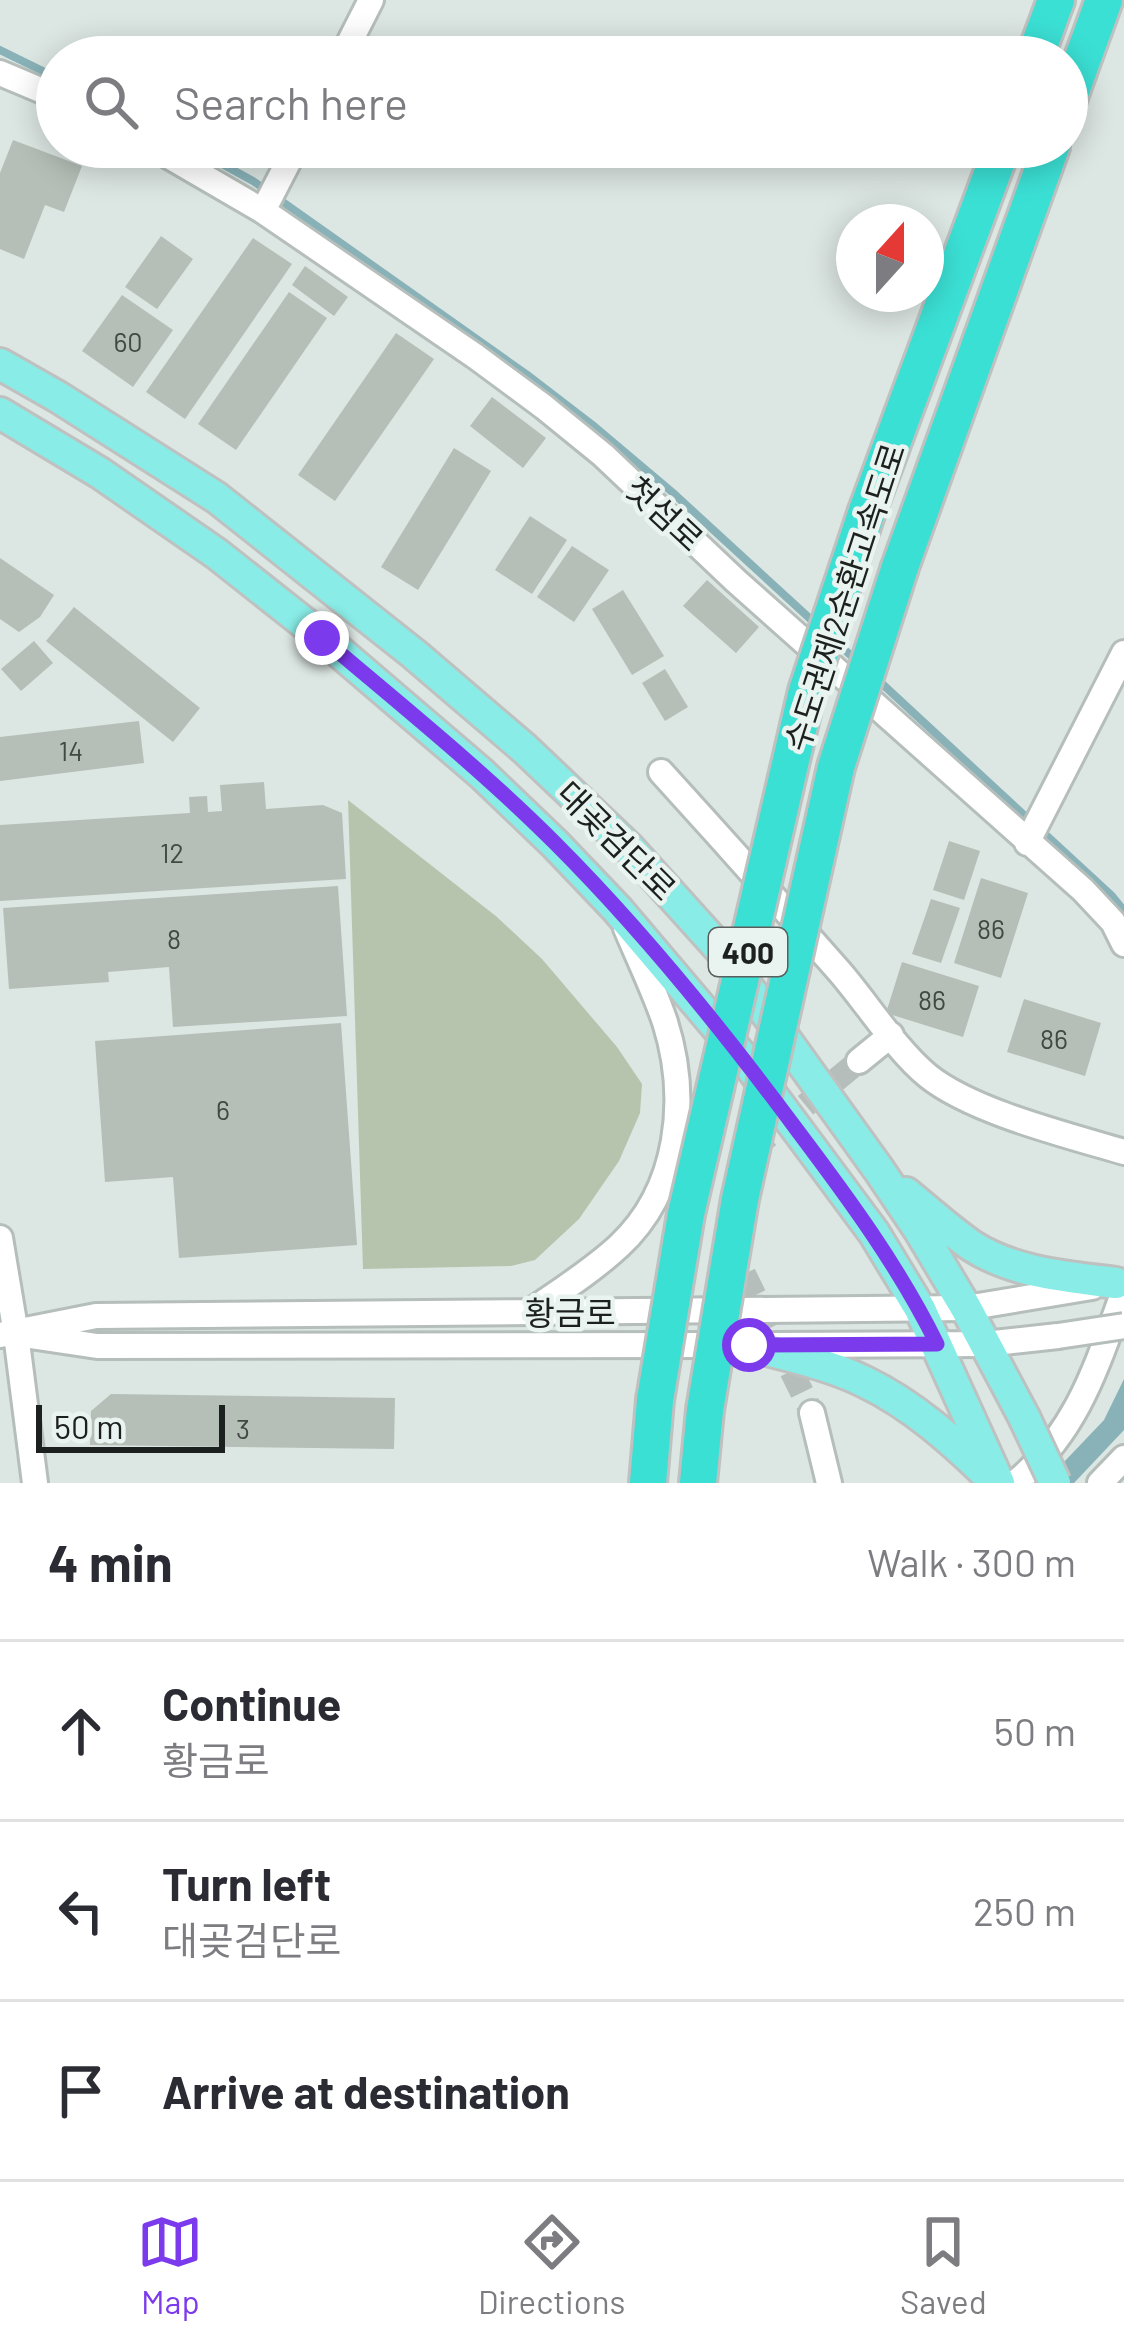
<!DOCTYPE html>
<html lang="en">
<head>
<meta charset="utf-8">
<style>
  :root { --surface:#fff; --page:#f2f2f3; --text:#2b2b33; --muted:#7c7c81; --line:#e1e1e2; --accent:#7c3aed }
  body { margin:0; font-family:Barlow,"Noto Sans KR",sans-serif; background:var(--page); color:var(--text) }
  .compass { position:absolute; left:836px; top:204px; width:108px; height:108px; border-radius:50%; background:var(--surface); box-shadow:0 6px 30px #0003; rotate:21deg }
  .scale { position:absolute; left:36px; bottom:30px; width:189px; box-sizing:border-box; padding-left:12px; border:6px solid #1c201e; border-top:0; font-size:33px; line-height:42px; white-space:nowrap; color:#1c201e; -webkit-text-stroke:9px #e9f3ef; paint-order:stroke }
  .stop { position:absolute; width:36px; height:36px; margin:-27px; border:9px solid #7c3aed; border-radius:50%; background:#fff }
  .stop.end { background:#7c3aed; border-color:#fff; box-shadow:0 3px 12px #0008 }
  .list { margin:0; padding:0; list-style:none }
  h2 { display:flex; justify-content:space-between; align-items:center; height:156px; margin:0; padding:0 48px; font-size:51px }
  h2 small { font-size:39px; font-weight:400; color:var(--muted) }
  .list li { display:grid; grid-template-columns:78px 1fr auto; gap:36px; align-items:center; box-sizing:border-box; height:180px; padding:0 48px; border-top:3px solid var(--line) }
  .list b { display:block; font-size:45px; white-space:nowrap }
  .list p { margin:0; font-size:39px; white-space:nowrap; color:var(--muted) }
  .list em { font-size:39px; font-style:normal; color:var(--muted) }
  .icon { flex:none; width:66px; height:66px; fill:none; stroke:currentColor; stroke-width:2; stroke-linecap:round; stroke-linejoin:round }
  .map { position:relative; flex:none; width:1124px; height:1483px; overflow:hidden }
  .search { position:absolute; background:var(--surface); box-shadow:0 6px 30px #0003; left:36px; right:36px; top:36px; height:132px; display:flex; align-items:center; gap:30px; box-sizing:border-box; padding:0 42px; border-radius:66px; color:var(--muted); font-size:45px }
  .sheet { height:696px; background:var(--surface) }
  nav { display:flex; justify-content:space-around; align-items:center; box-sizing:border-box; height:168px; border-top:3px solid var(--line); background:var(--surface); font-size:33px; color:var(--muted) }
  nav a { display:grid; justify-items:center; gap:6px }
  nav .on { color:var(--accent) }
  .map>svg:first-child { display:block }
</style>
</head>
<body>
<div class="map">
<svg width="1124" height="1483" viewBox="0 0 1124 1483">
  <rect width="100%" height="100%" fill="#dce6e2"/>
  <path fill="#b6c4ad" d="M348,800L497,917L542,959L617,1047L642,1084L640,1113L619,1161L579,1219L535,1260L511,1266L363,1269Z"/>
  <path fill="#88b2b8" d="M1124,1379V1430L1074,1483H1044L1104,1420Z"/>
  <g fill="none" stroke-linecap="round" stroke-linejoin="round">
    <path stroke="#88b2b8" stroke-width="8" d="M0,50L57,78
      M191,147L253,181L526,374L595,427L672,492L818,626
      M834,640L858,662
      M878,680L1025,816
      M1047,836L1112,896L1124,911"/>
  </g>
  <path fill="#b6beb8" d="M13,140L82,166L64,212L45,205L24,259L0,249V173Z
    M161,236L193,259L157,309L125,287Z
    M253,238L292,264L185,419L146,392Z
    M305,266L348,297L334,316L292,285Z
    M289,292L327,318L236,450L198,424Z
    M122,295L173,330L133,387L82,351Z
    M396,333L434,359L335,501L298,475Z
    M492,397L546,438L523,468L470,426Z
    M454,448L491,471L418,590L381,567Z
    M530,516L567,540L532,594L495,570Z
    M572,546L609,570L574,622L537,597Z
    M0,558L54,595L40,617L19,632L0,619Z
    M707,580L759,627L736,653L683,606Z
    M623,590L664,656L632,675L592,609Z
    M74,607L200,708L173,742L46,641Z
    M34,641L53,663L21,691L1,669Z
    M665,669L688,707L665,721L642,683Z
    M139,721L144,763L0,781V737Z
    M264,782L266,809L323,805L342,813L346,879L0,901V825L190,813L189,797L207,796L208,812L222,811L220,785Z
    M949,841L980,851L964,900L933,890Z
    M981,878L1028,893L1001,978L954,963Z
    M338,886L347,1016L173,1027L169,967L108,972L109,982L9,989L3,908Z
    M931,899L960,908L941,963L912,954Z
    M902,962L979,986L963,1037L886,1013Z
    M1024,999L1101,1023L1085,1076L1007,1052Z
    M341,1023L357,1245L179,1258L173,1177L105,1182L95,1041Z
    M111,1394L395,1398L394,1449L90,1445L91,1411Z"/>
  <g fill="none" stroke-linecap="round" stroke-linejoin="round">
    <path stroke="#b6bebb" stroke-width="24" stroke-dasharray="24 12" stroke-linecap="butt" d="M750,1151L859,1061
      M744,1274L812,1413"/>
    <g stroke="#b5beba" stroke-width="30">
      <path id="minor" d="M342,57L371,0
        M0,73L57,97
        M153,147L263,211L475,356L544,407L603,455L736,581L1083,890L1113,922L1124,944
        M263,211L296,147
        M661,772C721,838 780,904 839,971C866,1002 897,1051 928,1076C973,1112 1067,1135 1124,1152
        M1027,843L1124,653
        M859,1061L891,1035
        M0,1238L16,1334L35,1483
        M530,1312C560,1291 592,1271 619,1246C680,1189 689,1098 665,1022C654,990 639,959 626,928
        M0,1335L96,1316L966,1308L1092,1287
        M30,1336L97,1346L727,1345
        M774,1345L985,1344L1058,1336
        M812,1413L829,1483
        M1015,1483C1078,1431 1097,1365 1124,1291
        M1100,1483L1124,1458"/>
    </g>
    <g stroke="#bfc1c0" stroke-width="36">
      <path id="major" d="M0,364L58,397L217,498L414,654L525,749L629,848L721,950L879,1170L920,1231L966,1308L1024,1417
        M0,413L100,473L217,554L322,637L482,774L555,844L617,909L750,1066L874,1233L920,1309L999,1483
        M906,1193C928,1211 949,1230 972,1246C1014,1273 1068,1277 1116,1283
        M749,1345C787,1356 829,1364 865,1382C913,1405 954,1442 992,1479"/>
    </g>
    <g stroke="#bfc1c0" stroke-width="42">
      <path id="highway" d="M1035,57L1056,0
        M1067,102L1104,0
        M867,511L1002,147
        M900,567L1051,147
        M648,1483L655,1400
        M698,1483L705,1410"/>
    </g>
    <use href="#minor" stroke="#fff" stroke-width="24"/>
    <use href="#major" stroke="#89ece6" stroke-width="30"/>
    <use href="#highway" stroke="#3be0d5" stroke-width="36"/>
    <g stroke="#b5beba" stroke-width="30" stroke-linecap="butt">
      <path id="minor-bridge" d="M1058,1336L1124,1326"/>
    </g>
    <g stroke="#bfc1c0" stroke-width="36" stroke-linecap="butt">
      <path id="major-bridge" d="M1024,1417L1055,1483"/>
    </g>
    <g stroke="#bfc1c0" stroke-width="42" stroke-linecap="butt">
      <path id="highway-bridge" d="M655,1400L686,1214L807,691L867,511
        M705,1410L740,1199L836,767L900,567"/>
    </g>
    <use href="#minor-bridge" stroke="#fff" stroke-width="24"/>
    <use href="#major-bridge" stroke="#89ece6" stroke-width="30"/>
    <use href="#highway-bridge" stroke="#3be0d5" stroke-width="36"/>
  </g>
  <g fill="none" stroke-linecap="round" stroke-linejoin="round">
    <path stroke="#7c3aed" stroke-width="15" d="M322,638C401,705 482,770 555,843C643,931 723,1030 797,1130C849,1199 899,1267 937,1344L749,1345"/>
  </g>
  <g text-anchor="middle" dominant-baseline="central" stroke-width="9" stroke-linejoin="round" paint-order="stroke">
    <g font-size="27" fill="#424844">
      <text x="128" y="341">60</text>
      <text x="71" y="750">14</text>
      <text x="172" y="852">12</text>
      <text x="991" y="928">86</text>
      <text x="174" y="938">8</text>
      <text x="932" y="999">86</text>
      <text x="1054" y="1038">86</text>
      <text x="223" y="1109">6</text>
      <text x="243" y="1428">3</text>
    </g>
    <rect fill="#e9f3ef" stroke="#5a5f5d" stroke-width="3" x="709" y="928" width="78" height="48" rx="9"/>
    <g font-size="30" font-weight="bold" fill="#1c201e">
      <text x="748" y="952">400</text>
    </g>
    <g font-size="33" fill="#1c201e" stroke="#e9f3ef">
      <text transform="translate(665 513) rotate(43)">첫섬로</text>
      <text transform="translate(844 597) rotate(-72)">수도권제2순환고속도로</text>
      <text transform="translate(617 840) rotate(45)">대곶검단로</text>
      <text x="570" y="1312">황금로</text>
    </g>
  </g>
</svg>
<svg class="compass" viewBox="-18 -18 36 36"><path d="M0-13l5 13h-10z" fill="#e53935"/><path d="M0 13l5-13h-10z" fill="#7c7c81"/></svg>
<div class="scale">50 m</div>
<div class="stop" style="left:749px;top:1345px"></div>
<div class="stop end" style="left:322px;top:638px"></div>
<div class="search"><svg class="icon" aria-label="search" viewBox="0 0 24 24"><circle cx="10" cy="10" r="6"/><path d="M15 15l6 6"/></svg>Search here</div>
</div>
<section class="sheet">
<h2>4 min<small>Walk · 300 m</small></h2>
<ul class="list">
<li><svg class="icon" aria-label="ahead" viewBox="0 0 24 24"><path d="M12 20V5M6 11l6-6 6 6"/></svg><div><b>Continue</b><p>황금로</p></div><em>50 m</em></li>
<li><svg class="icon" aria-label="left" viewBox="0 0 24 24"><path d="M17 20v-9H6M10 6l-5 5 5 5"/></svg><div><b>Turn left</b><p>대곶검단로</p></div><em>250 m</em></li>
<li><svg class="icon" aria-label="arrive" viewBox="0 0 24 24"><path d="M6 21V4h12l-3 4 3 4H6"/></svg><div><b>Arrive at destination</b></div></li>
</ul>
</section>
<nav>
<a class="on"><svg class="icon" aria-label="map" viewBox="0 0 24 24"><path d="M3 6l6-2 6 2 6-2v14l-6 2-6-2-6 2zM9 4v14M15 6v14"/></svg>Map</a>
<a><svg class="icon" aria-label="directions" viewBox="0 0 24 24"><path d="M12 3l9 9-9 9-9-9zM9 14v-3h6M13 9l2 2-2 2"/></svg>Directions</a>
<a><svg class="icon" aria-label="saved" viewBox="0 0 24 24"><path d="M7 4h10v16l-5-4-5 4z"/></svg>Saved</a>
</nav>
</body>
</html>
